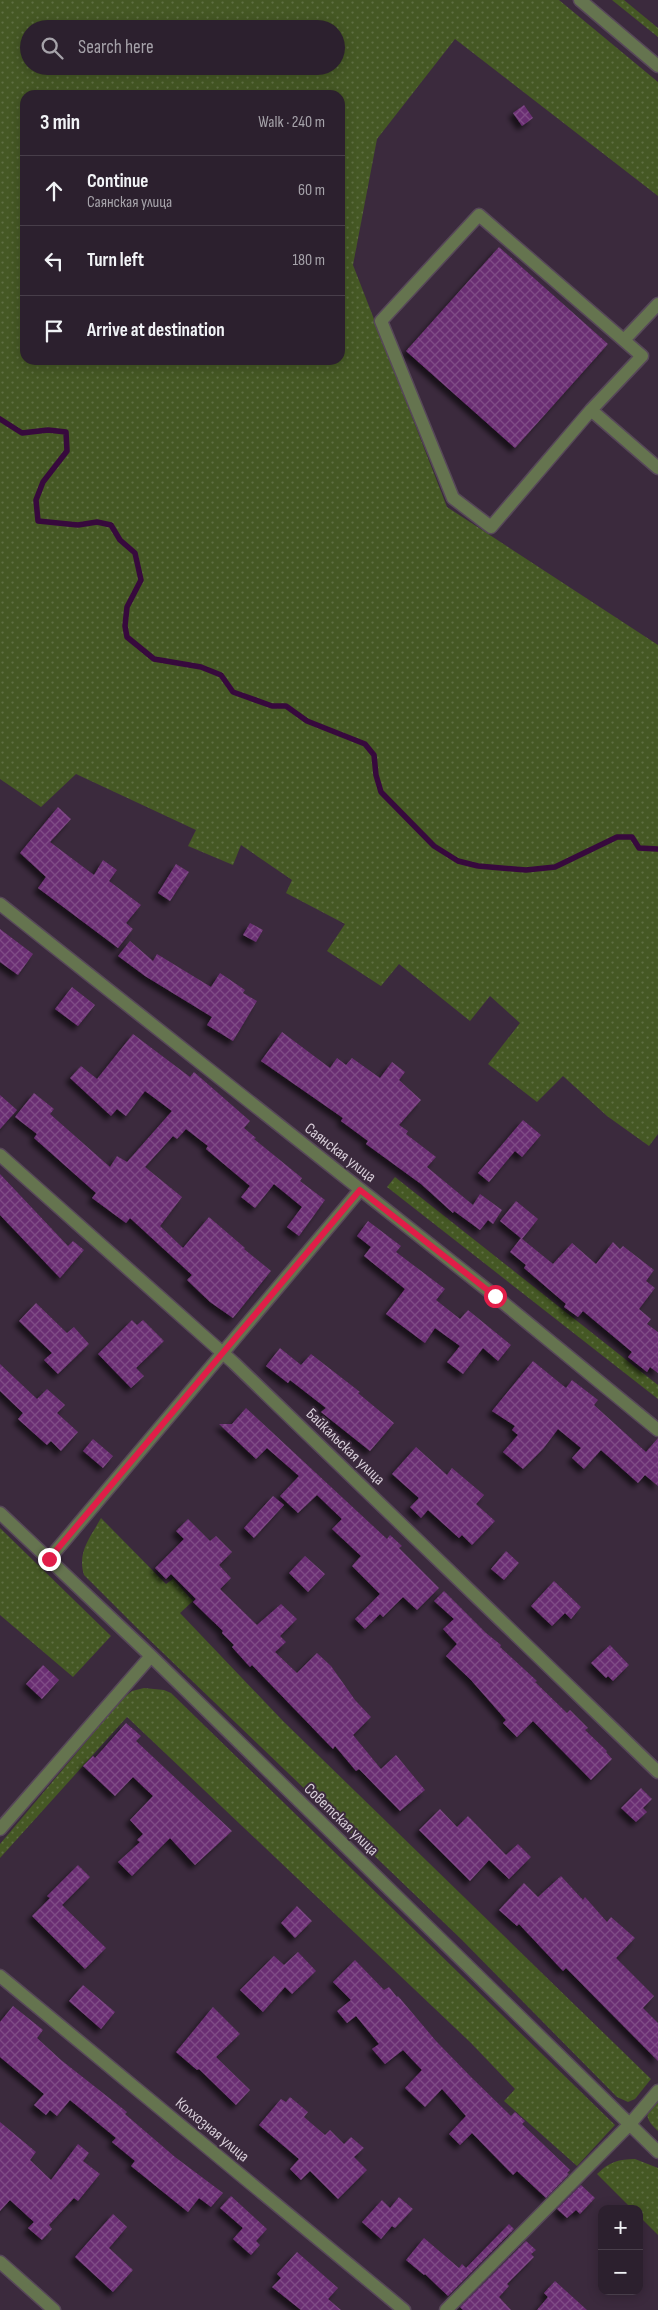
<!DOCTYPE html>
<html lang="en">
<head>
<meta charset="utf-8">
<style>
  :root { --surface:#2c202e; --page:#342836; --text:#f1f3f6; --muted:#a6a3aa; --line:#483e4a }
  body { margin:0; font-family:"Sofia Sans Condensed",sans-serif; background:var(--page); color:var(--text) }
  .controls { position:absolute; right:15px; bottom:15px; display:grid; overflow:hidden; border-radius:10px; box-shadow:0 2px 12px #0003 }
  .controls button { width:45px; height:45px; display:grid; place-items:center; padding:0; border:0; border-bottom:1px solid var(--line); background:var(--surface); color:var(--text); font:25px sans-serif }
  .stop { position:absolute; width:15px; height:15px; margin:-11px; border:4px solid #e11d48; border-radius:50%; background:#fff }
  .stop.end { background:#e11d48; border-color:#fff; box-shadow:0 1px 5px #0008 }
  .list { margin:0; padding:0; list-style:none }
  h2 { display:flex; justify-content:space-between; align-items:center; height:65px; margin:0; padding:0 20px; font-size:21px }
  h2 small { font-size:16px; font-weight:400; color:var(--muted) }
  .list li { display:grid; grid-template-columns:32px 1fr auto; gap:15px; align-items:center; box-sizing:border-box; height:70px; padding:0 20px; border-top:1px solid var(--line) }
  .list b { display:block; font-size:19px; white-space:nowrap }
  .list p { margin:0; font-size:16px; white-space:nowrap; color:var(--muted) }
  .list em { font-size:16px; font-style:normal; color:var(--muted) }
  .icon { flex:none; width:28px; height:28px; fill:none; stroke:currentColor; stroke-width:2; stroke-linecap:round; stroke-linejoin:round }
  .map { position:relative; flex:none; width:658px; height:2310px; overflow:hidden }
  .search { position:absolute; background:var(--surface); box-shadow:0 2px 12px #0003; left:20px; top:20px; width:325px; height:55px; display:flex; align-items:center; gap:12px; box-sizing:border-box; padding:0 18px; border-radius:28px; color:var(--muted); font-size:19px }
  .panel { position:absolute; background:var(--surface); box-shadow:0 2px 12px #0003; left:20px; top:90px; width:325px; height:275px; border-radius:15px }
  .map>svg:first-child { display:block }
</style>
</head>
<body>
<div class="map">
<svg width="658" height="2310" viewBox="0 0 658 2310">
  <defs>
    <pattern id="grass-dots" width="8" height="8" patternUnits="userSpaceOnUse" patternTransform="scale(1.25)"><rect width="8" height="8" fill="#455824"/><path d="M2 2h.1M6 6h.1" fill="none" stroke="#5f6f43" stroke-width="1.8" stroke-linecap="round"/></pattern>
    <pattern id="building-cross-hatch" width="8" height="8" patternUnits="userSpaceOnUse" patternTransform="scale(1.25)"><rect width="8" height="8" fill="#6b2f73"/><path d="M0 0l8 8M0 8l8-8" fill="none" stroke="#7f4c86"/></pattern>
    <filter id="shadow"><feDropShadow dx="-4.5" dy="4.5" stdDeviation="2.5" flood-color="#0009"/></filter>
  </defs>
  <rect width="100%" height="100%" fill="#3b2a3d"/>
  <path fill="url(#grass-dots)" fill-rule="evenodd" d="M0,0H559L658,82V196L455,39L377,139L353,265L447,507L658,645V1134L649,1146L607,1116L563,1076L537,1102L488,1064L520,1023L490,996L470,1021L399,964L381,986L327,951L345,924L286,893L292,880L241,845L233,865L188,846L196,830L76,774L41,807L0,779ZM29,29H336V66H29ZM25,95H340V360H25Z
    M612,0H624L658,28V37Z
    M395,1177L658,1385V1399L387,1187Z
    M101,1518L166,1584L173,1579L193,1601L180,1613L283,1721L651,2079L635,2099L628,2102L617,2097L461,1939L136,1627L84,1575C77,1552 90,1538 101,1518Z
    M0,1528L111,1636L73,1677L0,1615Z
    M144,1688L164,1690L171,1693L615,2125L577,2166L504,2101L515,2089L471,2043L127,1717L0,1858V1844L122,1699L132,1691Z
    M658,2098V2131C643,2117 645,2113 658,2098Z
    M635,2159L658,2168V2235L639,2216V2209H632L597,2174C609,2162 619,2159 635,2159Z"/>
  <g fill="none" stroke-linecap="round" stroke-linejoin="round">
    <path stroke="#37093d" stroke-width="5.5" d="M0,419L22,433L48,430L66,432L67,451L43,482L36,500L38,521L78,525L97,522L111,525L120,540L135,553L141,580L127,607L125,626L127,637L154,659L201,667L221,675L233,692L272,706H286L307,721L365,744L374,755L376,775L381,792L434,846L458,861L478,866L526,870L555,867L617,837H632L639,848L658,849"/>
  </g>
  <path fill="url(#building-cross-hatch)" filter="url(#shadow)" d="M524,105L533,118L522,126L513,113Z
    M499,247L608,344L515,448L406,351Z
    M58,807L71,819L50,842L94,875L103,860L117,870L109,881L141,905L126,923L133,929L118,948L38,888L46,877L20,853Z
    M176,864L189,872L170,901L158,893Z
    M250,923L263,930L256,942L243,935Z
    M0,929L33,954L18,975L0,962Z
    M130,941L153,961L157,954L211,987L220,973L245,990L243,993L257,1001L233,1041L207,1025L212,1017L145,976L118,956Z
    M72,987L95,1005L78,1026L55,1009Z
    M282,1032L330,1068L337,1058L346,1065L352,1058L380,1078L392,1062L405,1072L399,1080L421,1100L399,1125L408,1131L406,1134L436,1157L427,1167L473,1205L480,1194L502,1210L493,1224L488,1220L480,1230L454,1211L453,1213L421,1184L366,1144L368,1141L341,1121L343,1118L261,1061Z
    M133,1034L190,1077L194,1072L250,1121L244,1128L256,1138L254,1139L302,1178L300,1181L325,1200L299,1236L287,1227L302,1207L274,1184L255,1208L241,1197L250,1186L206,1149L208,1146L186,1129L177,1139L173,1136L145,1167L182,1197L160,1226L183,1248L209,1217L245,1248L244,1249L271,1271L233,1318L210,1302L187,1280L192,1275L130,1218L126,1223L92,1198L96,1193L34,1138L37,1134L15,1117L34,1093L54,1109L50,1114L110,1167L117,1156L127,1162L172,1111L145,1091L126,1116L117,1109L111,1116L70,1078L81,1066L97,1079Z
    M0,1095L17,1110L0,1129Z
    M523,1120L541,1135L522,1157L515,1151L489,1182L478,1173Z
    M0,1174L68,1246L73,1241L84,1250L60,1278L0,1215Z
    M516,1201L538,1219L522,1239L500,1221Z
    M368,1221L401,1246L396,1252L445,1289L436,1300L460,1319L468,1310L511,1345L498,1361L483,1348L463,1374L447,1362L460,1346L435,1328L425,1343L386,1314L405,1289L364,1256L371,1247L357,1236Z
    M521,1238L553,1264L572,1243L596,1264L613,1242L620,1249L623,1246L654,1270L646,1281L655,1288L639,1309L651,1319L647,1324L658,1332V1373L650,1367L647,1372L628,1357L632,1352L583,1311L578,1317L564,1307L566,1304L524,1268L526,1265L510,1252Z
    M36,1303L67,1333L74,1327L89,1344L58,1374L44,1360L52,1353L19,1321Z
    M132,1320L137,1325L143,1320L164,1341L136,1368L144,1376L131,1388L98,1354Z
    M280,1348L301,1365L311,1354L360,1392L358,1393L394,1423L370,1451L321,1412L326,1408L290,1380L288,1383L266,1366Z
    M533,1361L566,1388L572,1380L598,1400L594,1405L646,1452L658,1438V1486L645,1475L638,1483L601,1450L584,1469L572,1458L581,1448L558,1429L543,1449L523,1469L503,1452L518,1435L512,1430L515,1426L492,1411Z
    M0,1364L37,1399L47,1389L65,1405L57,1413L78,1432L61,1451L51,1441L47,1445L18,1419L23,1413L0,1391Z
    M246,1408L387,1539L390,1535L402,1546L399,1548L439,1588L417,1610L403,1597L383,1617L380,1614L365,1629L355,1619L380,1594L352,1566L361,1556L332,1529L342,1519L317,1495L298,1513L280,1496L299,1476L267,1448L256,1459L219,1424H232Z
    M93,1439L113,1456L103,1468L83,1451Z
    M416,1447L447,1475L452,1468L484,1495L476,1504L495,1521L472,1545L462,1535L459,1538L428,1510L421,1518L410,1507L419,1498L392,1474Z
    M273,1496L284,1505L254,1538L244,1528Z
    M188,1519L210,1541L216,1536L232,1552L219,1565L231,1578L220,1589L257,1625L281,1604L297,1619L280,1636L286,1642L275,1652L297,1673L317,1653L331,1666L355,1700L371,1717L353,1735L381,1769L396,1755L425,1790L400,1811L359,1769L356,1771L335,1746L333,1749L252,1665L250,1667L232,1647L234,1645L222,1633L223,1631L193,1602L196,1599L171,1574L166,1579L155,1568L184,1539L176,1531Z
    M506,1551L519,1563L504,1580L491,1569Z
    M305,1556L325,1574L308,1592L289,1573Z
    M554,1581L581,1607L571,1619L565,1613L552,1626L531,1606Z
    M444,1591L486,1633L501,1645L500,1647L537,1681L535,1682L567,1713L570,1710L588,1728L585,1730L607,1751L606,1752L612,1759L591,1780L533,1721L517,1737L503,1723L506,1720L471,1680L446,1656L457,1644L443,1629L454,1619L434,1601Z
    M610,1645L629,1665L613,1681L608,1676L606,1678L591,1663Z
    M43,1665L59,1680L42,1699L26,1684Z
    M126,1723L141,1736L136,1741L232,1831L195,1865L170,1838L132,1876L118,1862L140,1842L137,1840L143,1834L130,1820L153,1796L133,1777L115,1796L83,1766L93,1756L95,1758Z
    M641,1788L652,1799L643,1808L647,1812L636,1822L621,1808Z
    M440,1809L457,1827L468,1816L506,1855L518,1844L531,1857L509,1879L489,1860L470,1881L419,1830Z
    M78,1865L90,1877L62,1905L106,1948L85,1969L32,1916L50,1898L47,1896Z
    M561,1876L583,1900L585,1897L607,1922L611,1917L635,1938L616,1958L654,1996L643,2008L658,2023V2061L566,1968L563,1971L519,1924L517,1926L499,1910L524,1883L538,1897Z
    M297,1906L312,1921L295,1938L281,1923Z
    M298,1952L316,1971L292,1994L285,1987L263,2012L240,1990L274,1956L284,1965Z
    M355,1960L384,1990L389,1987L397,1997L398,1996L436,2041L471,2077L511,2116L515,2112L525,2121L522,2124L570,2170L567,2173L569,2174L546,2198L517,2171L513,2175L472,2133L460,2145L449,2134L466,2116L442,2089L425,2107L405,2088L422,2070L403,2050L385,2064L372,2049L379,2044L356,2016L347,2023L337,2011L351,2000L333,1982Z
    M83,1985L115,2012L101,2029L69,2001Z
    M13,2006L43,2030L37,2038L61,2060L127,2112L125,2114L175,2157L223,2193L211,2207L199,2198L188,2212L131,2166L135,2161L112,2142L116,2138L70,2100L57,2116L50,2110L46,2115L34,2105L44,2094L0,2057V2022Z
    M213,2007L240,2034L216,2057L250,2090L236,2105L199,2069L197,2070L176,2052Z
    M290,2097L308,2112L304,2117L325,2135L330,2130L344,2144L351,2137L364,2148L354,2157L367,2170L338,2199L310,2171L301,2180L290,2169L299,2159L259,2125L281,2099L286,2102Z
    M0,2122L36,2152L30,2160L51,2180L78,2144L89,2153L83,2161L100,2174L78,2201L74,2198L49,2225L52,2229L42,2240L28,2228L34,2222L10,2200L0,2211Z
    M581,2185L595,2198L580,2214L576,2210L567,2218L557,2209Z
    M231,2196L267,2229L256,2241L260,2245L251,2255L233,2239L243,2228L220,2208Z
    M399,2197L413,2209L395,2228L392,2226L381,2239L362,2222L382,2200L390,2208Z
    M113,2214L127,2227L109,2248L133,2270L113,2292L75,2257Z
    M509,2224L514,2229L448,2296L425,2274L424,2275L406,2260L424,2238L459,2268L462,2264L466,2268Z
    M526,2241L536,2250L531,2254L534,2257L507,2284L509,2286L499,2297L511,2310H463L460,2307Z
    M297,2252L338,2288L328,2299L341,2310H301L272,2287L281,2278L277,2274Z
    M555,2281L587,2310H537L548,2297L544,2293Z"/>
  <g fill="none" stroke-linecap="round" stroke-linejoin="round">
    <g stroke="#574859" stroke-width="15">
      <path id="minor" d="M580,0L658,66
        M479,215L642,356L591,410L491,527L453,498L381,321Z
        M624,340L658,304
        M591,410L658,468
        M0,904L495,1296L658,1430
        M0,1155L234,1363L658,1772
        M0,1513L151,1656L658,2152
        M49,1559L360,1190
        M0,1829L151,1656
        M0,1976L404,2310
        M0,2262L54,2310
        M446,2310L629,2125L658,2091"/>
    </g>
    <use href="#minor" stroke="#65744f" stroke-width="12"/>
  </g>
  <g fill="none" stroke-linecap="round" stroke-linejoin="round">
    <path stroke="#e11d48" stroke-width="6" d="M49,1559L360,1190L495,1296"/>
  </g>
  <g text-anchor="middle" dominant-baseline="central" stroke-width="4" stroke-linejoin="round" paint-order="stroke">
    <g font-size="16" fill="#d8ced9" stroke="#3b2a3d">
      <text transform="translate(340 1153) rotate(38)">Саянская улица</text>
      <text transform="translate(345 1447) rotate(44)">Байкальская улица</text>
      <text transform="translate(341 1820) rotate(44)">Советская улица</text>
      <text transform="translate(212 2130) rotate(40)">Колхозная улица</text>
    </g>
  </g>
</svg>
<div class="controls">
<button>+</button>
<button>−</button>
</div>
<div class="stop" style="left:495px;top:1296px"></div>
<div class="stop end" style="left:49px;top:1559px"></div>
<div class="search"><svg class="icon" aria-label="search" viewBox="0 0 24 24"><circle cx="10" cy="10" r="6"/><path d="M15 15l6 6"/></svg>Search here</div>
<section class="panel">
<h2>3 min<small>Walk · 240 m</small></h2>
<ul class="list">
<li><svg class="icon" aria-label="ahead" viewBox="0 0 24 24"><path d="M12 20V5M6 11l6-6 6 6"/></svg><div><b>Continue</b><p>Саянская улица</p></div><em>60 m</em></li>
<li><svg class="icon" aria-label="left" viewBox="0 0 24 24"><path d="M17 20v-9H6M10 6l-5 5 5 5"/></svg><div><b>Turn left</b></div><em>180 m</em></li>
<li><svg class="icon" aria-label="arrive" viewBox="0 0 24 24"><path d="M6 21V4h12l-3 4 3 4H6"/></svg><div><b>Arrive at destination</b></div></li>
</ul>
</section>
</div>
</body>
</html>
